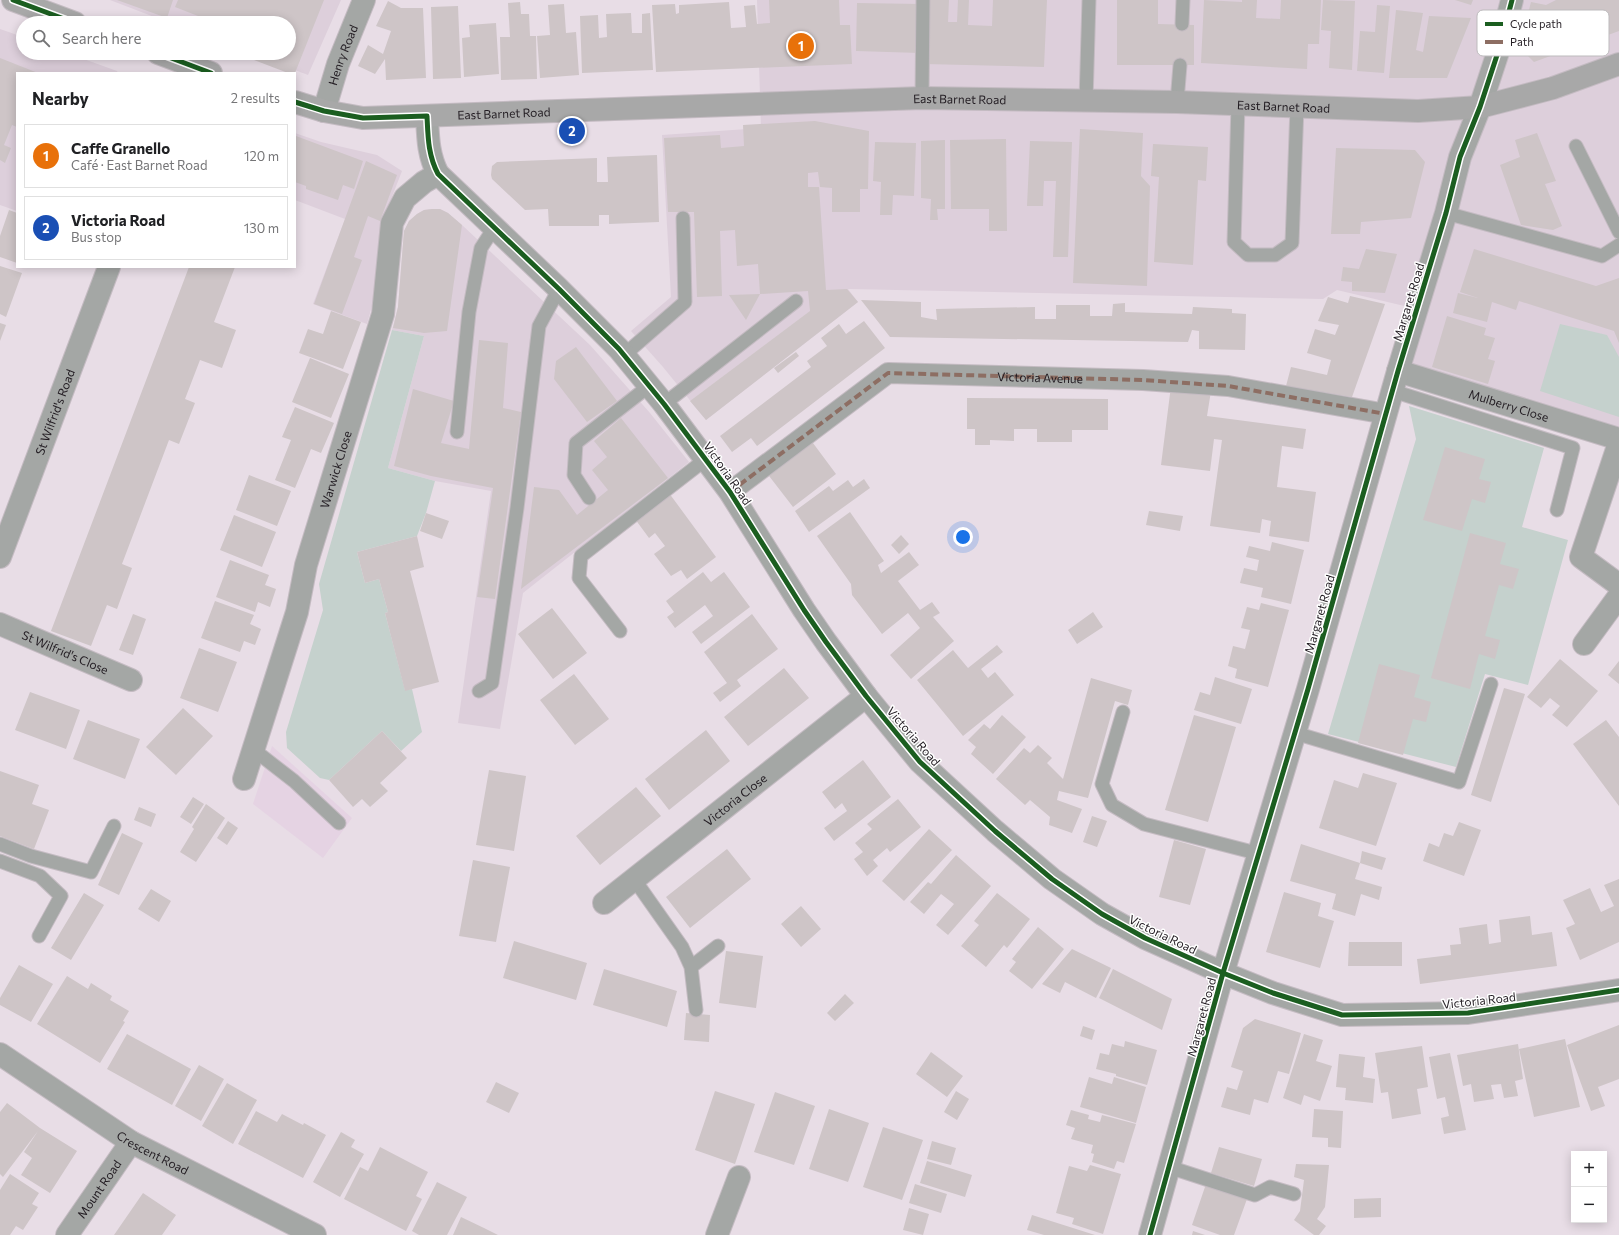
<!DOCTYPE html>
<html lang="en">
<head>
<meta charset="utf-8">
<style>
  :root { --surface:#fff; --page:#f6f6f6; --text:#202124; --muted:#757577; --line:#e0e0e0; --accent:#1a73e8 }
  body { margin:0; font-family:Commissioner,sans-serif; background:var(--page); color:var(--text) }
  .controls { position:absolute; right:12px; bottom:12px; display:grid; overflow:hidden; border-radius:0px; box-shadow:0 2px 10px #0003 }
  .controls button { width:36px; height:36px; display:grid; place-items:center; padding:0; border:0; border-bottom:1px solid var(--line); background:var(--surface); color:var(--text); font:20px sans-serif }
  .you { position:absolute; left:963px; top:537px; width:14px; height:14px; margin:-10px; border:3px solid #fff; border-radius:50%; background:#1a73e8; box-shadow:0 0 0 6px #1a73e833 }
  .badge { display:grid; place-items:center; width:26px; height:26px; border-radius:50%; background:var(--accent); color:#fff; font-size:13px; font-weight:700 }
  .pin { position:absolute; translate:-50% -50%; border:2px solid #fff; box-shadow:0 1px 4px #0006 }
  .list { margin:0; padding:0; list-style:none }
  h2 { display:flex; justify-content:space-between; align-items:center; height:52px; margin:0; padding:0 16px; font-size:17px }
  h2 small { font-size:13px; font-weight:400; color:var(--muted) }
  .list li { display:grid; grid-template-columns:26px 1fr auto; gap:12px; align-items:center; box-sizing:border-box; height:64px; margin:0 8px 8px; padding:0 8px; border:1px solid var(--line); border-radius:0px }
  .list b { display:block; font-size:15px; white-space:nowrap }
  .list p { margin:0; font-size:13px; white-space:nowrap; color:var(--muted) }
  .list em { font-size:13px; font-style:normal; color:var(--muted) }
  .icon { flex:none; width:22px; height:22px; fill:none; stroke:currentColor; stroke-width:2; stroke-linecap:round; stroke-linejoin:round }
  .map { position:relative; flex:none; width:1619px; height:1235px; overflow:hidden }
  .search { position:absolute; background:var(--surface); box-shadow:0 2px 10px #0003; left:16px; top:16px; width:280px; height:44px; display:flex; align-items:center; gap:10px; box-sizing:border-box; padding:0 14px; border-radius:22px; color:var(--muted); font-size:15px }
  .panel { position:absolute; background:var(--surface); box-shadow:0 2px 10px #0003; left:16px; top:72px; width:280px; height:196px; border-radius:0px }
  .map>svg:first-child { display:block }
</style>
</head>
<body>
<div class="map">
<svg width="1619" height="1235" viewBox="0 0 1619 1235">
  <rect width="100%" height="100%" fill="#e8dde6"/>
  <path fill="#ddcfdb" d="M110,0H341L308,75L250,53H289V23H170Z
    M757,0H1619V439L1396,370L1417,309L1337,290L1323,299L848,289L858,302L706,420L663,367L631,331L671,297L662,135L761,128Z
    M0,29L23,37V53H67L117,71L118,73H17V211L0,205Z
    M295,133L321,142L377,155L402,171L381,225L378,284L367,324L313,304L345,219L295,200Z
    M432,209H440L448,213L462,225L590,345L650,413L689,462L523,593L500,729L458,723L491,491L435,481L388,468L424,336L392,330L398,307L404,231L409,221L417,214L424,210Z"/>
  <path fill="#e5d3e3" d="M272,746L352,818L323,858L253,804Z"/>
  <path fill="#c5d1cd" d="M1560,324L1607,335L1619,357V417L1540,391Z
    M392,330L424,336L388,468L435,481L426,513L417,536L357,552L365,583L379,579L388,612L385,613L405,690L412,689L422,732L401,751L382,731L329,780L320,778L287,748L286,732L323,610L319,584Z
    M1409,406L1544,448L1522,527L1568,540L1528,685L1485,674L1456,767L1328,734L1416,439Z"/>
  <path fill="#cec5c7" d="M117,0H173L167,18Z
    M178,0H324L295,73H288L236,53H289V23H216L175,7Z
    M769,0H839L840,25H850L852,64L656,72L652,5L675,4L676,14L679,13V5L729,2L731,28L746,27L744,6L755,5L757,24L770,23Z
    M928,0H949L948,22H957L958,0H969L968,25L992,26L993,0H1047L1044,67L925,64Z
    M1117,0H1158V24L1194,25V65H1117Z
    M1204,0L1242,2V0H1257L1256,18L1280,19L1281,0H1321L1319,44H1308L1307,69L1201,63Z
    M1323,0L1355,1L1352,70L1329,68L1331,31L1321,30Z
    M1455,0H1473L1471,5Z
    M1556,0H1619V31L1534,62L1527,55L1535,45L1521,40L1531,2L1546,5Z
    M388,1L401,8H423L426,78L386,80L385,59L375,74L358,66L368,45L383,54L391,31L376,26Z
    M520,2L521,14H529L530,36H536L537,79L501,80L500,37H510L508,3Z
    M857,3L921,4L920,53L856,51Z
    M564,4L566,33L576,32L579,75L540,78L537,36L550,35L548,5Z
    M1377,5L1390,6L1384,73L1357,71L1360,31L1375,32Z
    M458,6L461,78L433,79L431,7Z
    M1396,10L1423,13L1416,50L1423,52L1429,16L1471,18L1447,78H1389Z
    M631,13L632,33H642V14L650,13L653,70L582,73L580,16L598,15L599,38L607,37L606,14Z
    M496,23L499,74L464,77L462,38L470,37L469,25Z
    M0,58L38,73H17V127L12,125L4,145L11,148L5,163L0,160Z
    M815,121L869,131L868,189H860V212H832V188L820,187L818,172L808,173V187H819L826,290L847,289L858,302L706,420L690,401L810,311L808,291L760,294L746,320L729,295L760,294L758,264L737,266L735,230L720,231L722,296L697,297L694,212H668L664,138L720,135L721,148L744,146L743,125Z
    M1080,129L1143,133L1141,176L1150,186L1147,286L1073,283Z
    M1537,133L1556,181L1545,184L1562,226L1553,230L1521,225L1500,165L1520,157L1515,140Z
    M296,136L363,161L354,189L343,185L338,200L306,189V186L295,182Z
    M1006,139L1007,231H989V209H951L950,140Z
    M945,140V209H937L938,220H930L931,199L921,198V141Z
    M1030,141L1072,142L1068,257H1053L1056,181H1044L1043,206H1027Z
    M875,142L916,143L914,196L893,195L892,215H880L881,182L873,181Z
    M1153,144L1208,147L1206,181L1198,180L1193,265L1154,262L1159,177L1151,176Z
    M1336,148L1415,150L1425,162L1411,218L1361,222L1360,234H1331Z
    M657,155L659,222L609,224V215H599V226H549L548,209L525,210L492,179L491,175L492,166L497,162L597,158V182H608L607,157Z
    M366,161L397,175L380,221L368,216L354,257L362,260L342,314L314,304Z
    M432,209H440L448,213L462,225L447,331L424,333L393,328L398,307L404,231L409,221L417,214L424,210Z
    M9,210L17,213V263L0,257V236Z
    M1366,249L1397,254L1385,293L1352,291V282L1341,281L1343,267L1359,269Z
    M1474,249L1596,286L1619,278V343L1614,331L1519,301L1516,310L1492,302L1487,322L1453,313L1458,293L1478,298L1460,292Z
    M0,266L22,273L6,317L0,314Z
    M189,267H235L214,322L236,330L222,368L200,360L185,399L195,403L179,444L169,440L122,564L132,568L117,609L107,605L91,646L51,631Z
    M1350,296L1385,304L1352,397L1286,386L1291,367L1327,375L1331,360L1307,353L1315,329L1335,335L1339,325L1318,321L1328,297L1348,303Z
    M861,300L921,302V317L937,320L936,309L1035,307V319H1056V305H1090V316H1112L1113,304L1125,303V312L1192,314L1193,307L1232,309V313L1246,314L1245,350L1199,349V331L1192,330L1188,342L890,337Z
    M331,311L361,322L343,369L299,353L308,329L323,334Z
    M1447,316L1486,328L1484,335L1495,338L1488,359L1495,361L1488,384L1432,367Z
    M864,321L885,348L757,446L751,438L732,452L720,436L811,367L807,361L827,346L821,338L839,324L846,334Z
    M0,323L6,325L0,341Z
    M479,340L508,343L503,408L521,412L495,599L477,597L493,488L431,476L394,466L413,389L454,401L441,443L469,449Z
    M576,347L617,401L587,422L554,379L556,361Z
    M796,352L799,356L778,373L774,368Z
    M310,358L349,374L331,418L292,402Z
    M1171,386L1211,391L1207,416L1306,429L1303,449L1282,446L1277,487L1316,492L1309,542L1269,536L1271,521L1262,519L1260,533L1210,526L1222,440L1214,439L1210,471L1161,465Z
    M967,398L1108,399V430H1072V442H1037V429H1014V441L990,440V445H975V429H967Z
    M295,407L334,423L321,453L311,449L295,488L275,480L291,440L282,437Z
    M621,418L668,478L521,589L534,487L559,490L577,515L608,490L592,470L607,457L594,441Z
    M810,439L836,474L793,507L766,472Z
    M1445,447L1485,459L1479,479L1491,482L1485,503L1472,499L1462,531L1423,520Z
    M249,475L291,491L277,526L236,510Z
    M864,479L870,488L809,532L795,511L829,486L833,491L848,480L853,487Z
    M669,493L716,557L687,579L681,570L671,576L654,554L665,546L655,533L649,538L635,519Z
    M1149,511L1183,516L1180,531L1146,525Z
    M850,512L884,561L878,565L881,573L909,552L919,565L898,581L920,610L932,602L940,613L933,617L954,641L911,679L890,655L920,628L908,613L882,634L852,595L851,584L817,536Z
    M426,513L449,521L442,539L420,531Z
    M234,515L276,532L262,567L220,550Z
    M1470,533L1506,543L1500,564L1519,569L1513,589L1499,585L1485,636L1500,640L1495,659L1479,654L1470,689L1431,678Z
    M901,535L909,544L899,554L891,545Z
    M417,536L424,567L410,571L439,682L405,691L385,613L388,612L379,579L365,583L357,552Z
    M1272,542L1304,550L1291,604L1261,597L1263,588L1240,583L1244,568L1257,571L1259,560L1246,557L1249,546L1270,551Z
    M230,560L269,575L265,585L276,589L270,607L258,602L255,612L216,597Z
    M703,572L711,582L724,572L750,607L701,644L692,632L713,616L705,605L675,628L667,617L674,612L666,601Z
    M215,601L254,615L250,624L261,629L255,645L244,641L240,652L201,638Z
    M1261,603L1289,610L1268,687L1235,678L1237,669L1228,666L1233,646L1245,649L1250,630L1241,628L1247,607L1259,610Z
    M552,608L587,653L553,679L518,634Z
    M1093,612L1103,627L1077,644L1068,630Z
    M133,614L146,619L133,655L119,650Z
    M752,614L778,649L737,680L741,686L720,702L713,693L727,683L704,652Z
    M997,645L1003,652L981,669L988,678L995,672L1014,695L963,736L917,680L953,650L968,668Z
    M199,648L237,662L218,712L180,698Z
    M1560,659L1598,691L1567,727L1552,715L1560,706L1550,698L1541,708L1527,697Z
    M1619,661V684L1608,675Z
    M1379,664L1420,675L1414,697L1431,702L1426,722L1413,719L1403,755L1358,743Z
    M784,668L809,698L748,746L724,717Z
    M574,674L609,719L575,745L540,700Z
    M1215,677L1252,689L1241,724L1194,710L1200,692L1210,695Z
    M1091,678L1132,690L1128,705L1115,701L1088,798L1059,791L1057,800L1082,809L1072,833L1049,825L1050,817L1030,800L1025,805L996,779L1024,748L1030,753L1038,745L1052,758L1047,763L1063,779Z
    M1504,688L1525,694L1491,802L1471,795Z
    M30,692L80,710L66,749L15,730Z
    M183,708L213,736L176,775L146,747Z
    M1002,715L1026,737L993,774L971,754L976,747L968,740L984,724L990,729Z
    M1194,715L1236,727L1208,822L1165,810Z
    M88,720L140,739L125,779L73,759Z
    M1606,720L1619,737V806L1573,744Z
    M706,730L730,761L669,810L645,779Z
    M382,731L407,758L380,783L388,791L370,807L362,799L353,807L329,780Z
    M863,760L891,797L834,841L824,828L847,811L842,803L835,809L822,792Z
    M489,770L526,776L514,851L476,845Z
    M0,771L39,785L32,804L49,810L34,849L0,836Z
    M1363,773L1397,783L1376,846L1319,828L1334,780L1358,788Z
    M636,787L661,816L600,865L576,836Z
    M193,797L204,804L191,824L180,817Z
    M898,799L921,827L890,852L887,848L873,860L878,866L867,876L854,859L863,852L855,843L872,829L867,824Z
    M206,804L225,818L196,862L180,852L194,829L192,827Z
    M139,807L156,814L151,827L134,820Z
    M1092,816L1107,821L1097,847L1083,842Z
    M228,821L238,828L227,845L217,838Z
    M1459,822L1481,830L1464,876L1423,861L1429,843L1439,847L1444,833L1453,836Z
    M929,829L952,850L904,901L882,881Z
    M122,833L143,843L119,895L98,885Z
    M1174,840L1206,849L1190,905L1159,897Z
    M1301,844L1360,863L1355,879L1382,887L1379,900L1361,894L1355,916L1332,909L1336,894L1290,881Z
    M727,849L751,879L690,928L666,897Z
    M1362,851L1386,858L1382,870L1360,863Z
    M956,855L991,886L948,935L936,925L954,904L941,894L924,914L910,902L928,882L931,884Z
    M473,860L510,867L496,942L459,936Z
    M1619,879V942L1580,960L1566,928L1575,924L1563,900L1590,888L1601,912L1614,906L1604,885Z
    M151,889L171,901L159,922L138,909Z
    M1284,892L1321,903L1318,916L1334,921L1320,968L1266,952Z
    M84,893L104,905L71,960L51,948Z
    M997,893L1030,919L1007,948L1004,945L986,967L961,946L979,925L974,921Z
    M801,906L821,929L801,947L781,924Z
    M1530,916L1532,935L1552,932L1557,966L1420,984L1417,959L1451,955L1450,945L1461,944L1459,928L1487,924L1489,944L1501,942L1499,920Z
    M1038,927L1064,949L1032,989L1009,971L1016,962L1012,959Z
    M514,941L587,963L576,1000L503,978Z
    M1349,942H1402V966H1348Z
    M1072,949L1111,968L1096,998L1065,982L1060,993L1042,984Z
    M726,951L763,956L756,1008L719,1003Z
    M19,965L53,984L31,1022L0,1005V998Z
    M604,969L677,991L667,1027L593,1005Z
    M1113,969L1172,999L1162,1030L1099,998Z
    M67,976L88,989L91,983L112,996L110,1000L129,1011L123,1021L125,1022L100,1063L37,1024Z
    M845,994L854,1003L835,1021L827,1013Z
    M686,1013L710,1015L709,1042L684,1040Z
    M1255,1019L1301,1033L1289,1074L1278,1071L1268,1103L1254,1099L1250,1115L1221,1107L1227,1087L1237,1090L1243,1071L1231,1067L1243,1028Z
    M1619,1025V1079L1598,1087L1605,1106L1591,1111L1567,1045Z
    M1083,1026L1095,1030L1092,1040L1080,1036Z
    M127,1034L191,1069L172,1105L107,1069Z
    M1304,1034L1323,1040L1316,1061L1332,1066L1320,1101L1304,1095L1301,1105L1283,1098Z
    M1565,1039L1580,1107L1534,1117L1519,1049Z
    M1125,1041L1157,1050L1147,1085L1116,1076V1074L1096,1069L1100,1053L1109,1055L1112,1044L1124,1047Z
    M1518,1044L1523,1079L1515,1081L1518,1096L1504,1098L1501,1084L1491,1085L1494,1099L1474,1102L1471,1084L1463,1086L1457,1055Z
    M1422,1046L1428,1087L1417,1089L1421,1114L1392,1119L1388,1092L1381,1093L1375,1053Z
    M931,1052L963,1076L947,1097L916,1074Z
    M1450,1053L1466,1130L1444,1134L1441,1118L1449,1116L1445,1097L1437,1099L1429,1057Z
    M1339,1054L1365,1057L1363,1077L1375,1079L1373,1103L1345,1100L1346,1088L1336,1087Z
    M199,1065L224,1079L201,1121L175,1106Z
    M1089,1077L1112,1084L1114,1077L1146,1087L1136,1123L1080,1107Z
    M496,1082L519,1093L509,1113L486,1102Z
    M227,1083L257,1100L233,1144L202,1126Z
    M715,1091L755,1104L735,1164L695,1150Z
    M956,1091L969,1099L957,1120L944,1112Z
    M775,1092L815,1106L794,1165L754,1152Z
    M7,1103L40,1128L77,1151L50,1193L21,1175L32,1158L24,1152L38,1131L3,1177L0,1174V1112Z
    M829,1109L869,1123L848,1182L809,1169Z
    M1314,1109L1343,1111L1341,1148L1328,1147V1138L1312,1137Z
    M1071,1110L1089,1115L1088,1119L1100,1122L1102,1115L1136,1124L1124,1163L1117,1161L1114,1169L1092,1162L1094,1154L1091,1153L1093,1145L1071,1139L1075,1128L1066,1125Z
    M256,1111L277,1122L282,1114L303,1125L304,1123L326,1135L303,1178L238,1144Z
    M883,1127L923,1140L902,1200L863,1187Z
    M341,1132L355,1140L351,1147L364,1154L340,1197L313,1182Z
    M932,1141L956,1148L951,1165L927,1159Z
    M380,1147L428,1172L416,1196L422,1199L406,1231L344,1199L360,1167L368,1171Z
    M1219,1147L1262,1159L1254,1186L1211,1173Z
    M927,1161L972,1175L965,1197L920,1183Z
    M1296,1164L1329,1165L1325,1207L1317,1219L1326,1226L1319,1235H1314L1294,1220L1300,1211L1304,1180L1294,1177Z
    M1090,1165L1121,1174L1103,1234L1072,1224L1074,1218L1056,1213L1069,1166L1087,1171Z
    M10,1174L39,1193L32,1204L38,1207L23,1230L16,1226L10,1235H0V1190Z
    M437,1182L467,1197L447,1235H419L412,1231Z
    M915,1184L947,1194L941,1213L909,1203Z
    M1206,1184L1247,1199L1234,1235H1220L1192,1225Z
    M143,1193L176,1215L162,1235H114Z
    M1381,1198V1217L1354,1218V1199Z
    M909,1208L929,1214L923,1235L903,1230Z
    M1032,1215L1095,1235H1044L1027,1230Z
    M461,1217L484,1228L498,1235H453Z
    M1193,1231L1205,1235H1192Z"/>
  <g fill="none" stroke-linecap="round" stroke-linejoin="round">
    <g stroke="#c4bbc2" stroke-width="15">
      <path id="service" d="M1182,24L1183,0
        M922,98L923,0
        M1086,101L1089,0
        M1177,102L1180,65
        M1238,105L1234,242L1248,255H1275L1292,243L1297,107
        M1576,146L1619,232
        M1446,213L1602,256L1619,245
        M624,355L685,302L683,218
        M1393,391L1573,448L1557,510
        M664,404L796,301
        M457,432L469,312L481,248L494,228
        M589,498L574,475L576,443L649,386
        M620,631L579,578L581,556L706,459
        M479,691L492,683L517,508L539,326L559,289
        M1123,712L1102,784L1112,805L1144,824L1260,854
        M1295,733L1459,782L1491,684
        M254,750L294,781L339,823
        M0,844L31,856L91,872L114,826
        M0,861L40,876L61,896L39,936
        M634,879L682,947L691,967L696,1010
        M691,967L718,946
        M1169,1167L1255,1195L1270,1187L1294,1194"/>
    </g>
    <g stroke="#c4bbc2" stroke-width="22">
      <path id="pedestrian" d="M730,492L888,373L1143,380L1228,386L1386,414"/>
    </g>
    <g stroke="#c4bbc2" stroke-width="24">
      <g id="minor">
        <path id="s1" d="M324,111L338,64L364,0"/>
        <path d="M427,116C428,137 428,155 438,174L559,289L619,349L664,404L730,492L804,610L826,642L866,696L920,762L995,831L1052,879L1102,914L1145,938L1223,973L1273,993L1342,1015L1468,1013L1619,990"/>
        <path id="s2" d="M1398,371L1619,439"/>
        <path d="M1619,443L1581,557L1619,585"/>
        <path id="s3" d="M0,557L109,267"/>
        <path id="s4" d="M0,624L131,680"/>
        <path d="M1584,644L1619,596"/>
        <path id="s5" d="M244,779L297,612L306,565L383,314L392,223L405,198L424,182L438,174"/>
        <path id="s6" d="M604,903L866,696"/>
        <path id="s7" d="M0,1054L131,1142L315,1235"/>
        <path id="s8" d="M67,1235L131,1142"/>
        <path d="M717,1235L739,1177"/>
        <path d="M1150,1235L1223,973L1308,689L1398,371L1446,213L1460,157L1480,107L1500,46L1512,0"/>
      </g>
    </g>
    <g stroke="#c4bbc2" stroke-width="24">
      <g id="primary">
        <path d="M13,0L75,23"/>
        <path d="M158,53L211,73"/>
        <path id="s9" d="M295,102L324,111L363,118L922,98L1177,102L1418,111L1480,107L1553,88L1619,64"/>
      </g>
    </g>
    <use href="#service" stroke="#a4a7a5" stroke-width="13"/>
    <use href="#pedestrian" stroke="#a4a7a5" stroke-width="20"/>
    <use href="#minor" stroke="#a4a7a5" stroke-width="22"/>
    <use href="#primary" stroke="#a8a8a8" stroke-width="22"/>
    <path stroke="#8d6e63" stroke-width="4" stroke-dasharray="8 4" stroke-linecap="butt" id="s10" d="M730,492L888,373L1143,380L1228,386L1386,414"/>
    <g stroke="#fff" stroke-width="8">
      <path id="cycleway" d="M13,0L75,23
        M158,53L211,73
        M295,102L324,111L363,118L427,116C428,137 428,155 438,174L559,289L619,349L664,404L730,492L804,610L826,642L866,696L920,762L995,831L1052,879L1102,914L1145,938L1223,973L1273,993L1342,1015L1468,1013L1619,990
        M1150,1235L1223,973L1308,689L1398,371L1446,213L1460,157L1480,107L1500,46L1512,0"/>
    </g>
    <use href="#cycleway" stroke="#1b5e20" stroke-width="5"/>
  </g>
  <g text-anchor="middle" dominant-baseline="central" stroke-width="3" stroke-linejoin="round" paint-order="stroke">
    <g font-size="12" fill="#221c22" stroke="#fff">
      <text stroke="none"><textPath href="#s1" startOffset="59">Henry Road</textPath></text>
      <text stroke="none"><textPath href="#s9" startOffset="667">East Barnet Road</textPath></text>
      <text stroke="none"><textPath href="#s9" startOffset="991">East Barnet Road</textPath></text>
      <text stroke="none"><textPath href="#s9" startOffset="211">East Barnet Road</textPath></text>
      <text transform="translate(1408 302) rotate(-73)">Margaret Road</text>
      <text stroke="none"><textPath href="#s10" startOffset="350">Victoria Avenue</textPath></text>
      <text stroke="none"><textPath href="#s2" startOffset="116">Mulberry Close</textPath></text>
      <text stroke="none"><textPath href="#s3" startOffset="155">St Wilfrid's Road</textPath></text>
      <text stroke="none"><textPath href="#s5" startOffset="323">Warwick Close</textPath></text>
      <text transform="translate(728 473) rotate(55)">Victoria Road</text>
      <text transform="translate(1319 614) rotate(-74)">Margaret Road</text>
      <text stroke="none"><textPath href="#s4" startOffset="71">St Wilfrid's Close</textPath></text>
      <text transform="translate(914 736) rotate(49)">Victoria Road</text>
      <text stroke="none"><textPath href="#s6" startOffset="167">Victoria Close</textPath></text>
      <text transform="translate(1163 934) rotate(26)">Victoria Road</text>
      <text transform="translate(1479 1000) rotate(-6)">Victoria Road</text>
      <text transform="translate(1201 1017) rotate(-75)">Margaret Road</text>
      <text stroke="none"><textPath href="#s7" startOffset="182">Crescent Road</textPath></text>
      <text stroke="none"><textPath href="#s8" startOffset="56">Mount Road</textPath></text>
    </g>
  </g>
  <rect x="1477" y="10" width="132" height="46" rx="6" fill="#fff" stroke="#bdbbbd" stroke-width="1"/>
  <rect x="1485" y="22" width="18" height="4" fill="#1b5e20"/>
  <rect x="1485" y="40" width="18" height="4" fill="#8d6e63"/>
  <g font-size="11" fill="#221c22">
    <text x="1510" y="28">Cycle path</text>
    <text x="1510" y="46">Path</text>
  </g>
</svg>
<div class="controls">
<button>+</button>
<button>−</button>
</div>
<div class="you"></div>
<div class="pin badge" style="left:801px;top:46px;background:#e8710a">1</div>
<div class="pin badge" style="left:572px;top:131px;background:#1a4fb4">2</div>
<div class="search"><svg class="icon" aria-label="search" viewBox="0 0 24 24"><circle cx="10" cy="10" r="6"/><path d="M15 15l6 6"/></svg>Search here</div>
<section class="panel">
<h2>Nearby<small>2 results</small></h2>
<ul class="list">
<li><span class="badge" style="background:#e8710a">1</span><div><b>Caffe Granello</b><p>Café · East Barnet Road</p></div><em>120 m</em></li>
<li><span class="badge" style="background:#1a4fb4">2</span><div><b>Victoria Road</b><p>Bus stop</p></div><em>130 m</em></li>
</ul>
</section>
</div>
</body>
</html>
